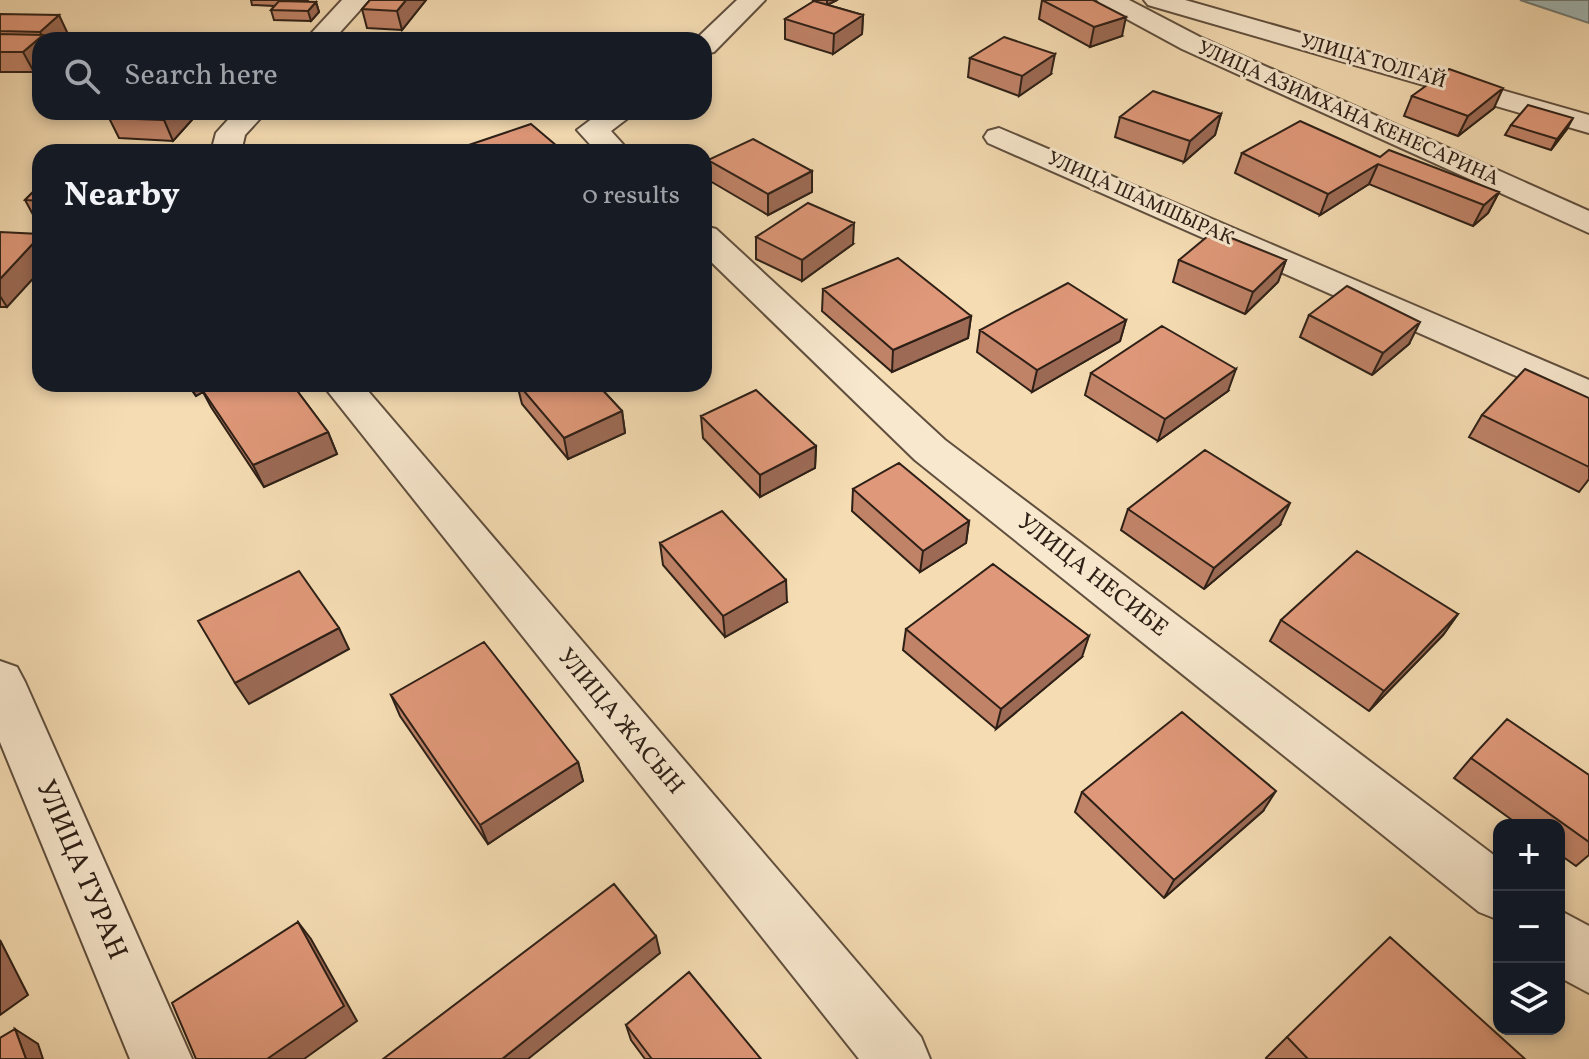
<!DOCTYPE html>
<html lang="en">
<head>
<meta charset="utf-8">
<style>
  :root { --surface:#171b24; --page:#242831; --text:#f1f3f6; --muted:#9ea1a6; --line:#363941 }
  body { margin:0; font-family:Vollkorn,serif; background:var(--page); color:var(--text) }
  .controls { position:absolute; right:24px; bottom:24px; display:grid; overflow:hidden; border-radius:16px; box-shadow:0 4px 12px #0003 }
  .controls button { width:72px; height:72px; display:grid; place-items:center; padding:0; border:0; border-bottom:2px solid var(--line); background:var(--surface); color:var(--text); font:40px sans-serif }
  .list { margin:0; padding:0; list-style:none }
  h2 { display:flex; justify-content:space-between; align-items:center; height:104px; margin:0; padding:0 32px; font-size:34px }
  h2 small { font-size:26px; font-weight:400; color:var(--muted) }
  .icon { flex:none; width:44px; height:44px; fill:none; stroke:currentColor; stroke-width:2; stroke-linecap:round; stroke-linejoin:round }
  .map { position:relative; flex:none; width:1589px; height:1059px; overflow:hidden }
  .search { position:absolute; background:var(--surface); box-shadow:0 4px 12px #0003; left:32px; top:32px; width:680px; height:88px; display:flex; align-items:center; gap:20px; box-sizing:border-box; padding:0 28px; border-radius:24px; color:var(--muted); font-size:30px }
  .panel { position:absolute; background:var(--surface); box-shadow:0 4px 12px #0003; left:32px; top:144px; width:680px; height:248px; border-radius:24px }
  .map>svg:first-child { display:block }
</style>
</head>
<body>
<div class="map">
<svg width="1589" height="1059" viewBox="0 0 1589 1059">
  <rect width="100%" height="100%" fill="#f5dcb3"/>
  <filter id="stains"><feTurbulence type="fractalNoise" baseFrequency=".0025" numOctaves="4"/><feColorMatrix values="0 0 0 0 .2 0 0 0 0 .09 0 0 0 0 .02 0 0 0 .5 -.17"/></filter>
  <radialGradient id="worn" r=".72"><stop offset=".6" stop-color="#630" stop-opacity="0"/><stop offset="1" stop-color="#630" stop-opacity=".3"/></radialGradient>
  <path fill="#a0b9b6" stroke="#727c76" stroke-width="2" d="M1520,0H1589V23Z"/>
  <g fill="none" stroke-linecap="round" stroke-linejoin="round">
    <g stroke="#604f3e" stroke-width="4">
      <path id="minor" d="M342,0H369L333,40H305Z
        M737,0H765L714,52L704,54V40H695Z
        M1097,0H1129L1200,37L1589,211V233L1182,49L1101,5Z
        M1144,0H1185L1589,115V133L1148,5Z
        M235,112H266L245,135L241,152H211L216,133Z
        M601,112H636L611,131L630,152H597L577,130Z
        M999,128L1589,380V408L988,143L984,137L988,131Z
        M704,226L716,229L945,440L1499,859V920L1479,912L915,460L704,255Z
        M322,384H362L921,1037L930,1059H859Z
        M0,661L17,667L25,682L192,1059H130L0,742Z
        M1559,910L1589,926V993L1559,977Z"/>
    </g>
    <use href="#minor" fill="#f8e8ce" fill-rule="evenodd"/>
  </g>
  <path fill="#c08368" stroke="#2e2017" stroke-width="2" d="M251,0H308L307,2H316L319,12L311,21L274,20L271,10L274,6L252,5Z
    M370,0H426L402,30L367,28L362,9Z
    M812,0H837L828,5L863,15L862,34L833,54L785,39V19L815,1Z
    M1042,0L1122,36L1090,47L1039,19Z
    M0,14L68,34L40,40L34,72H0Z
    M970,58L1051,74L1019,96L968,77Z
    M1412,96L1494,108L1458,136L1404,116Z
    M115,112H199L173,141L119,138L109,118Z
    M1221,114L1215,135L1184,162L1115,137L1120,117Z
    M1511,125L1567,129L1551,150L1505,135Z
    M1242,153L1380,157L1499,192L1488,213L1473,226L1369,184L1320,215L1235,173Z
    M708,160L812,171V192L768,215L710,181Z
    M40,185V222H37L25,200Z
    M0,232L7,307H0Z
    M756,237L853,244L802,281L756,259Z
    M1179,260H1286L1278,282L1245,314L1173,282Z
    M823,289L971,316L968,338L892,372L822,311Z
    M1309,315L1409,344L1372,375L1300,337Z
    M1126,320L1120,341L1032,392L977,352L980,330Z
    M1091,373L1228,391L1158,441L1085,395Z
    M187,384H292L328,432L337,454L264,487L211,407L203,392L196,396Z
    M517,384H597L622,411L625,433L568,459L522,404Z
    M1589,398V479L1579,492L1469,437L1482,415Z
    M701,416L816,446L815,468L760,497L703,438Z
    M853,489L969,521L966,543L920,572L852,511Z
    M1128,509L1280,525L1204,589L1121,530Z
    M660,543L787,602L725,637L663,565Z
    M1458,614L1443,635L1369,711L1270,641L1281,620Z
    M906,629L1082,657L996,729L903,650Z
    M391,695L578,762L583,781L488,844L400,716Z
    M1471,758L1589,775V855L1576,866L1559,854V825H1519L1454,778Z
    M1082,792L1263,811L1164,898L1075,812Z
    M626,1025L761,1059H645L631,1040Z
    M1287,1037L1525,1059H1267L1266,1058Z"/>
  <path fill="#9c6a55" stroke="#2e2017" stroke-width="2" d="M406,0H426L402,30L397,11Z
    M827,0H837L827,5Z
    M316,2L319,12L311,21L308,11Z
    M59,15L68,34L62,40H40V66L34,72L23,52L42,36L40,32Z
    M863,15L862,34L833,54L834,34Z
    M1126,17L1122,36L1090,47L1094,27Z
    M1055,54L1051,74L1019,96L1022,76Z
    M1503,88L1494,108L1458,136L1468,116Z
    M172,112H199L173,141L164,120Z
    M1221,114L1215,135L1184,162L1190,141Z
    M1573,118L1567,129L1551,150L1557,139Z
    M1378,164L1369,184L1320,215L1328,194Z
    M812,171V192L768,215V194Z
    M1499,192L1488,213L1473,226L1484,205Z
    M854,223L853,244L802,281V260Z
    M40,236V271L7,307L0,296V279Z
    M1286,260L1278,282L1245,314L1253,292Z
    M971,316L968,338L892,372L893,350Z
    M1126,320L1120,341L1032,392L1037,370Z
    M1420,322L1409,344L1372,375L1383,353Z
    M1236,369L1228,391L1158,441L1165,419Z
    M189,384H224L199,385L203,392L196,396Z
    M622,411L625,433L568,459L564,438Z
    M328,432L337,454L264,487L253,465Z
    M816,446L815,468L760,497V475Z
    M1290,503L1280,525L1204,589L1214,568Z
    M969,521L966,543L920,572L923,551Z
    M786,580L787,602L725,637L723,616Z
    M1458,614L1443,635L1369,711L1384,691Z
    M339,628L349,649L249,704L235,683Z
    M1089,636L1082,657L996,729L1001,709Z
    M578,762L583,781L488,844L480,825Z
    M1276,791L1263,811L1164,898L1174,880Z
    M298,922L311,939L357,1021L304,1059H267Z
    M656,936L660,953L528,1059H502Z
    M0,940L28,995L0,1015Z
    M15,1029L38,1044L43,1059H26Z"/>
  <path fill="#df9879" stroke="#2e2017" stroke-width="2" d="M370,0H406L397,11L362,9Z
    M1042,0H1093L1126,17L1094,27Z
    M279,1L316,2L308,11L271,10Z
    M814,1L863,15L834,34L785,19Z
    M0,14L59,15L40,32L0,31Z
    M0,34L43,35L23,52H0Z
    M1004,37L1055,54L1022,76L970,58Z
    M1449,69L1503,88L1468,116L1412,96Z
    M1153,91L1221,114L1190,141L1120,117Z
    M1528,105L1573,118L1557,139L1511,125Z
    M115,112H172L164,120L109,118Z
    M1300,121L1380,157L1389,150L1499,192L1484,205L1378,164L1328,194L1242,153Z
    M531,124L564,152H464L460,148Z
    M753,139L812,171L768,194L708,160Z
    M78,147L126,149L124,152H73Z
    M40,185V201L25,200Z
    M808,203L854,223L802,260L756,237Z
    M1214,231L1286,260L1253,292L1179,260Z
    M0,232L40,234V236L0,279Z
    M898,258L971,316L893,350L823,289Z
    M1068,283L1126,320L1037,370L980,330Z
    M1347,286L1420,322L1383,353L1309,315Z
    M1162,326L1236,369L1165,419L1091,373Z
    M1525,369L1589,398V467L1482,415Z
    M202,384H292L328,432L253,465L199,385Z
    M518,384H597L622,411L564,438Z
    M756,390L816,446L760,475L701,416Z
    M1205,450L1290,503L1214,568L1128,509Z
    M899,463L969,521L923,551L853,489Z
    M722,511L786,580L723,616L660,543Z
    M1357,551L1458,614L1384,691L1281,620Z
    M993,564L1089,636L1001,709L906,629Z
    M299,571L339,628L235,683L198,621Z
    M484,642L578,762L480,825L391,695Z
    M1182,712L1276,791L1174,880L1082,792Z
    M1507,719L1589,775V842L1471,758Z
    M614,884L656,936L502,1059H383Z
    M298,922L344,1006L267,1059H196L172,1003Z
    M1390,937L1525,1059H1308L1287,1037Z
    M689,972L761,1059H652L626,1025Z
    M15,1029L26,1059H0V1038Z"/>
  <g text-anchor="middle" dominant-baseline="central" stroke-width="6" stroke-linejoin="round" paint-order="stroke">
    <g font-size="20" fill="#2e2017" stroke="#f8e8ce">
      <text transform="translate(1373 62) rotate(16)">УЛИЦА ТОЛГАЙ</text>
      <text transform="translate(1348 114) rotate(24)">УЛИЦА АЗИМХАНА КЕНЕСАРИНА</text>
      <text transform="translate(1140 199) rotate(24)">УЛИЦА ШАМШЫРАК</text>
    </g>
    <g font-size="24" fill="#2e2017" stroke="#f8e8ce">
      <text transform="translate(1092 576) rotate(38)">УЛИЦА НЕСИБЕ</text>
      <text transform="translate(620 722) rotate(50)">УЛИЦА ЖАСЫН</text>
    </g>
    <g font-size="28" fill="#2e2017" stroke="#f8e8ce">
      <text transform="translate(81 870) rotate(67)">УЛИЦА ТУРАН</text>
    </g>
  </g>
  <rect width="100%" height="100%" filter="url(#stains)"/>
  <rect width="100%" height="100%" fill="url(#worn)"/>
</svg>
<div class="controls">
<button>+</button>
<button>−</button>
<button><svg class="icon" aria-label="layers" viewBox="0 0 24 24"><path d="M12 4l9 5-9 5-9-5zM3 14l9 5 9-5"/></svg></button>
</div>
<div class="search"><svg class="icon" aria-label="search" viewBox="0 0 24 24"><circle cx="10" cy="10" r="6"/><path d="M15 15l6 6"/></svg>Search here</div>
<section class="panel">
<h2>Nearby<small>0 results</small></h2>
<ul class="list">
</ul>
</section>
</div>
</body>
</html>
